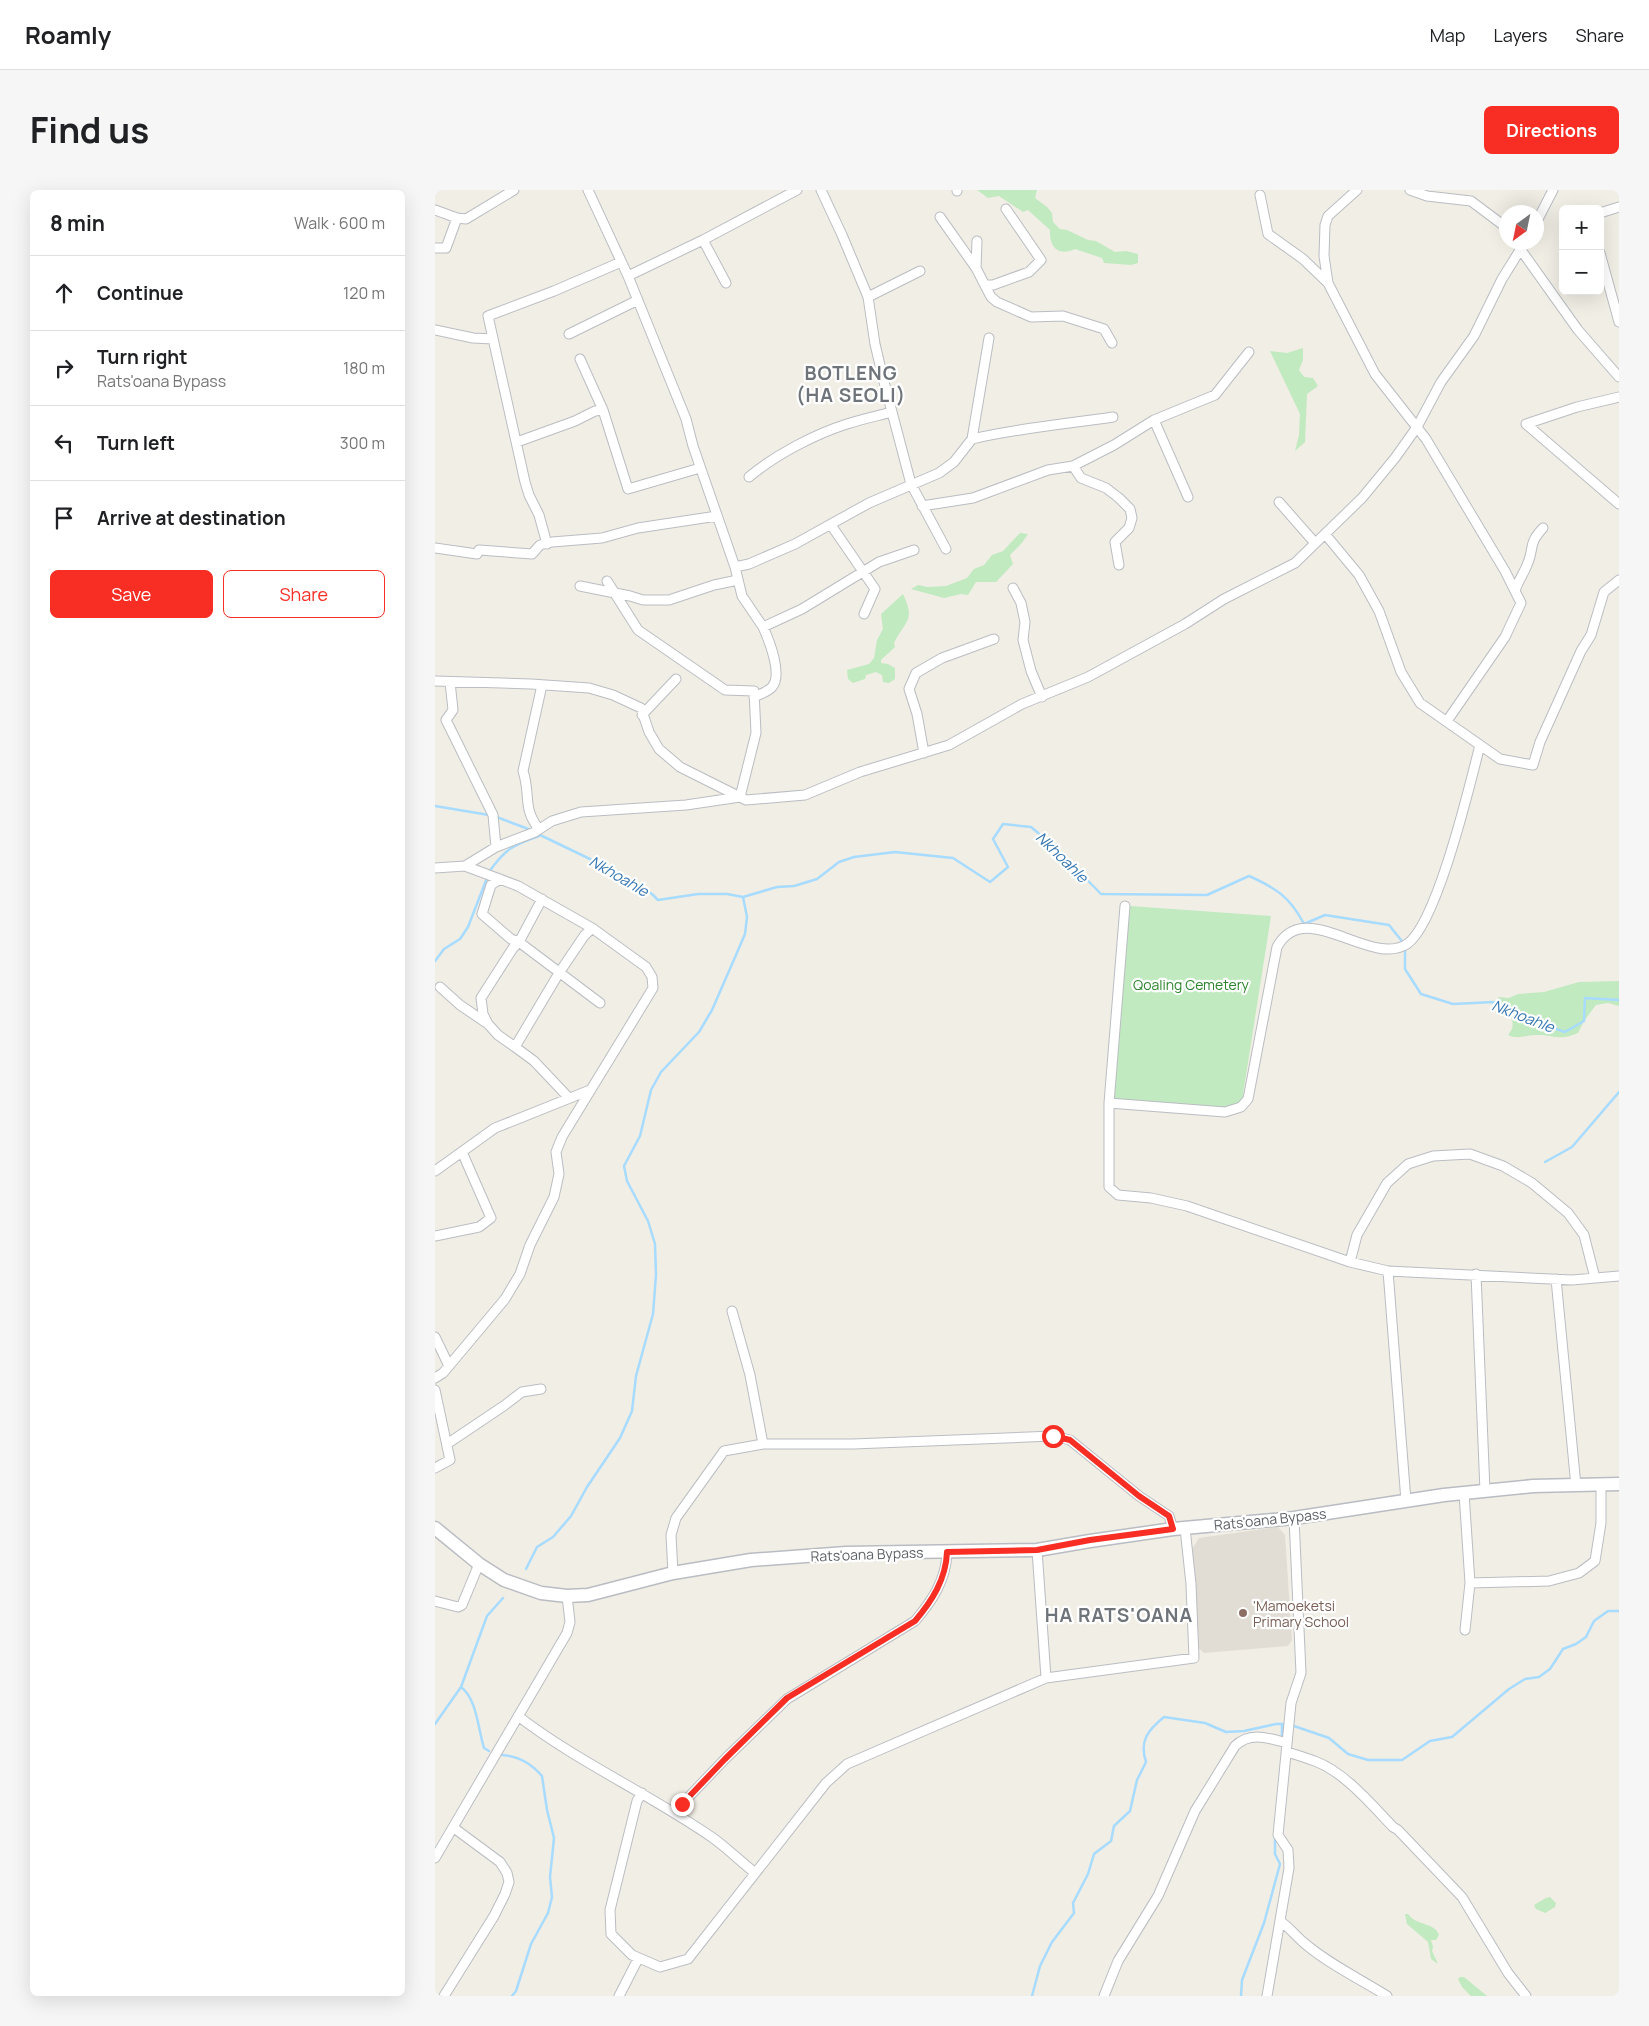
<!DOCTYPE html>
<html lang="en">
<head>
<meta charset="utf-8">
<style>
  :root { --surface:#fff; --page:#f6f6f6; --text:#202124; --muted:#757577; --line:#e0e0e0; --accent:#f82d24 }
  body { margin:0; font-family:Manrope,sans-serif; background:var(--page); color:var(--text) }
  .controls { position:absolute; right:15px; top:15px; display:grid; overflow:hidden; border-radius:8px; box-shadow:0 5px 20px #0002 }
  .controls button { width:45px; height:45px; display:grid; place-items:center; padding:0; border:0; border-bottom:1px solid var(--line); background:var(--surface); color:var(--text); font:25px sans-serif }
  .compass { position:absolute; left:1064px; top:15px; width:45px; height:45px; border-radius:50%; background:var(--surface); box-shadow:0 5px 20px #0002; rotate:213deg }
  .stop { position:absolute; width:15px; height:15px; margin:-11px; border:4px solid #f82d24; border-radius:50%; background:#fff }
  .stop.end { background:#f82d24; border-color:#fff; box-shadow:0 1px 5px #0008 }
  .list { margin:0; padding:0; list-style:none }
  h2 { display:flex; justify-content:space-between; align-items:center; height:65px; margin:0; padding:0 20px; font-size:21px }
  h2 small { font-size:16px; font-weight:400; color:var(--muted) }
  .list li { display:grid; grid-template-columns:32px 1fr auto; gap:15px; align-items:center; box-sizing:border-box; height:75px; padding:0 20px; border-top:1px solid var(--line) }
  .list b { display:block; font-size:19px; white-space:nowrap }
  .list p { margin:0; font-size:16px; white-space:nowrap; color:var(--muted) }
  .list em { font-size:16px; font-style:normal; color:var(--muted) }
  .actions { display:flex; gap:10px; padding:15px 20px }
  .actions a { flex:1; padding:11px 0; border:1px solid var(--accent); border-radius:8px; text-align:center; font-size:18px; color:var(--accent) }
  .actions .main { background:var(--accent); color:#fff }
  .icon { flex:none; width:28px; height:28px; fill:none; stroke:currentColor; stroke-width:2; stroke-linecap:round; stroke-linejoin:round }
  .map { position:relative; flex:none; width:1184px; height:1806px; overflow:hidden; border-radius:8px }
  header { display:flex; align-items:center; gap:30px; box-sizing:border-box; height:70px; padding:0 25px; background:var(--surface); border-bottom:1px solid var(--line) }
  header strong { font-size:24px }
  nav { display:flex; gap:28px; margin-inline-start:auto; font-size:18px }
  .intro { display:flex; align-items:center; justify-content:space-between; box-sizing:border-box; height:120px; padding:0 30px }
  h1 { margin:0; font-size:35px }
  .button { padding:12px 22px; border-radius:8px; background:var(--accent); color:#fff; font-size:18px; font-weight:700 }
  main { display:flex; gap:30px; padding:0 30px }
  aside { flex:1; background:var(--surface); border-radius:8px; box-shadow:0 5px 20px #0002 }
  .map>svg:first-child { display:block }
</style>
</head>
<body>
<header>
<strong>Roamly</strong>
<nav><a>Map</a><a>Layers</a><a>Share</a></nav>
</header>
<div class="intro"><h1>Find us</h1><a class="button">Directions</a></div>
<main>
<aside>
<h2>8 min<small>Walk · 600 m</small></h2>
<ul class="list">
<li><svg class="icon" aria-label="ahead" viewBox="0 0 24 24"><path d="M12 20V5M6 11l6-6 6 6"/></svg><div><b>Continue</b></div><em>120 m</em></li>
<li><svg class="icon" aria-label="right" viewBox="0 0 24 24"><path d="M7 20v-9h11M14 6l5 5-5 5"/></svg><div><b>Turn right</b><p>Rats'oana Bypass</p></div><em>180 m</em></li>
<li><svg class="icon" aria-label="left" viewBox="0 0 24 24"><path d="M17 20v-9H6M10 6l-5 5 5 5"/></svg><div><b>Turn left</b></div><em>300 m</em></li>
<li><svg class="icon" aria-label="arrive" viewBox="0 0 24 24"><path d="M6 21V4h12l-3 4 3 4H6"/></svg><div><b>Arrive at destination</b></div></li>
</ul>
<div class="actions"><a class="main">Save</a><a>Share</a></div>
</aside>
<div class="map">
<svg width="1184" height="1806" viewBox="0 0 1184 1806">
  <rect width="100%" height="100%" fill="#f1eee5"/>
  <path fill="#e1ddd4" d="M843,1337L850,1345L857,1450L853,1456L769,1463L763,1458L757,1359L764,1348Z"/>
  <path fill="#c1eac0" d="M542,0H602L600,8L612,17L617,23L618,32L625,39L632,40L653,50L661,51L680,62L691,61L703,64V73L696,75L669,73L667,68L640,59C622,67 614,56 615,40L593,20L588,22L564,6L553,8Z
    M868,158V170L864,180L869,187L878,188L883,196L872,204L870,252L860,261L864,245L865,224L835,161L852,163Z
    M585,343L593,344L586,354L575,365L578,374L561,392H541L533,405L526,404L509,408L476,399L483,395L493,397L511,396L532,388L539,379L549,375L557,365L568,361Z
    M468,404C481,431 470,431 459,453L460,457L446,470V473L453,474L460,478V489L454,493L448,492L447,485L441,482L431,485L430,489L418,493L413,489L412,480L434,474L439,468L442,450L448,439L446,424Z
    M695,716L836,726L806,917L790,922L674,913Z
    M1184,791V816L1173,813L1161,815L1149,831L1143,843C1122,852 1120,844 1100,845C1090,845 1083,850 1073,845C1078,839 1079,835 1076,828L1062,822L1059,812L1064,807L1074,808L1083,804L1109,802L1144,792Z
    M1115,1707L1121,1713L1120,1717L1110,1723L1101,1719L1099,1715L1111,1708Z
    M970,1724H973C981,1736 1000,1732 1004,1745L1001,1750H996L998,1757L997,1761L1003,1774L996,1769L993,1752L972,1734Z
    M1025,1787H1029L1052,1806H1036L1027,1797L1023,1789Z"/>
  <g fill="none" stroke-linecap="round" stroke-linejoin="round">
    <path stroke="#a7dbff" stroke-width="2.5" d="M0,616L54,625
      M59,626L96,640
      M101,643L184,683L217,704L223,710L263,704H292L308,707L342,697L359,696L382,689L404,672L419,667L460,662L518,668L555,692L573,677L558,649L568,634L596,637L621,658L666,704L772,705L814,686C841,698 855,707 869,734L890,725L954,735L970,755V779L986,804L1018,814L1059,812L1080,825L1130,842L1149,831L1150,808L1184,810
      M54,682C70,659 78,655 104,646
      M0,771L9,759L25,749L33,737L52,688
      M1110,972L1137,957L1184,902
      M91,1379L102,1357L118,1347L136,1326L152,1297L185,1248L197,1221L201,1186L218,1124L221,1085L220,1054L213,1031L192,991L189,976L205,946L216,900L226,882L264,842L277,820L301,765L310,744L312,727L308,707
      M26,1497C42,1509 43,1539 49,1558L54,1561
      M0,1534L26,1497L52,1426L68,1408
      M856,1535L894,1548L913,1564L933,1570H967L995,1551L1017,1547L1074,1499L1090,1489L1104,1487L1115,1479L1128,1459L1141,1454L1151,1447L1159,1431L1173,1421H1184
      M847,1550V1534
      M67,1565C83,1566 96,1573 107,1586L112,1620L119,1648L115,1687L117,1707L113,1723L96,1754L81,1801L77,1806
      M597,1806L605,1776L617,1752L639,1723L638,1713L653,1684L659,1664L676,1651L679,1636L695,1621L702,1590L711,1572C704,1551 713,1540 729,1527L770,1533L791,1542L809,1541L841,1534H851
      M806,1806L807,1790L829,1733L845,1674L840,1664V1647"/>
    <g stroke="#babdc2" stroke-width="11">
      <path id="street" d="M153,0L193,86L268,50L362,0
        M386,0L407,45L433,107L440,154L448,188L476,294L511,359
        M522,0V1
        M922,0L893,26L890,35L889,66L893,93L940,184L991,249L1070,381L1086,413L1070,447L1012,531
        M975,0L992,6L1036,11L1072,38
        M825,5L833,44L868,69L893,93
        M0,20L22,28L31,29L79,0
        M1165,23L1184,17
        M505,27L541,78
        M1102,31L1118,0
        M268,50L291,93
        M542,51L541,78L556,107L562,112L596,127L628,126L669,139L677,153
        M0,58H11L22,28
        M1086,60L1143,140L1184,187
        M1165,63L1184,132
        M193,86L251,229L258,256L300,377L307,406L328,437L367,419L444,372L479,360
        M550,95H558L594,82L606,70L571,19
        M433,107L485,81
        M0,140L38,148L58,149
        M134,144L203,110
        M145,169L168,220
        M719,230L753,307
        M1091,234L1184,314
        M1091,234L1142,217L1184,207
        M537,249L554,148
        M82,252L140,231L160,221L168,220L193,299L265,278
        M638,276L646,288L671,298L684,308L695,319L697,328L694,338L680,352L684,375
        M314,287C340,265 380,244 412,234C427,229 442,226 457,222
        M844,312L880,353
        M487,316L538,308L613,280L638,276L679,255L719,230L780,205L814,162
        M396,335L440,399L429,424
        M890,344L924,385L944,421L966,482L985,513L1065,569L1098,575L1105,552L1146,461L1156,445L1169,402L1184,390
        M112,354L104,325L94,305L90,292L53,126L119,101L186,72
        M0,358L42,364L44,360L97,364L105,355L117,352L167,348L203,338L282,326
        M300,377L314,374L360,354L434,313L504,283L519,272L537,249C584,238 631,234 678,227
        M145,396L195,406L208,410H234L279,395L303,390
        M578,398L586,413L590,432L588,450L596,481L607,507
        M1080,401C1083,391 1088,385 1092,375C1100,358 1092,355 1108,338
        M0,491L96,494L154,498L178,505L206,518L214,542L224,559L245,577L311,610L370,605L425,582L514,555L587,514L653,487L750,434L789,409L860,373L927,308L960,268L982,237L1006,192L1039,146L1067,89L1090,52
        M15,492L18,520L11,530L58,625L61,657
        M319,507C325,504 333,502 337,497C348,485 334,450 328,437
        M207,525L241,489
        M489,563L482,524L474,499L481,483L507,468L559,449
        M104,639C87,618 96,605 88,581L107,495
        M0,678L30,676L61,657L100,642L117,631L146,622L251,615L305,607L321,543L319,501L290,500L203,440L172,391
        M65,689L56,695L47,724L76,749L84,752L165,813
        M690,716L674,913V997L683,1005L716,1008L752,1016L915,1072L953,1081L1137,1090L1184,1086
        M5,797L25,815L53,834L63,845L80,857
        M53,834L48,824L46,808L78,758L84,752L107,709
        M134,908L99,871L80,857L124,783L149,746L157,738
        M674,913L790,922L806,917L813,909L842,757C870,706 935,778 972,754C1002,734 1035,594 1045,555
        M0,981L60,938L155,900
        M0,1046L44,1037L56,1028L27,962
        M915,1072L922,1045L952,993L973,974L998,966L1035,964L1068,976L1097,993L1133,1023L1149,1045L1160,1088
        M953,1081L971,1311
        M1041,1084L1050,1301
        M1121,1089L1141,1296
        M297,1121L315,1185L328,1254
        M0,1147L14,1176
        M0,1188L8,1183L70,1109L85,1084L95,1055L119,1007L124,984L121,962L127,947L218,798L217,787L211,777L157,738L83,696L30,676
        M0,1200L15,1270L0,1278
        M12,1254L70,1215L87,1202L106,1199
        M1029,1303L1035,1393L1030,1440
        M602,1360L611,1488
        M238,1383L236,1345L241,1328L289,1261L328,1254H418L618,1246L635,1250L704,1306L734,1326L738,1339
        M1035,1393L1114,1391L1144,1383L1160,1371L1166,1333V1295
        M0,1411L23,1417L27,1415L44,1374
        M83,1526C144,1573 215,1604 278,1648C292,1658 305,1671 319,1682
        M852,1562C862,1565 872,1568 882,1572C910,1583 937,1615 958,1637L963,1640L1027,1707L1073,1783L1091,1806
        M207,1603L202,1611L175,1720L176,1744L197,1765L225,1777L253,1769L391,1593L412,1574L611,1488L759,1468L756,1394L750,1338
        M241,1624L247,1614L290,1569L352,1509L480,1431C497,1411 511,1390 512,1363
        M0,1668L132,1443L135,1432L132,1406
        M845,1731C854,1737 860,1745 868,1752C892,1773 925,1789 952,1806
        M9,1806L59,1726L70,1704L74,1692L72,1683L65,1672L19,1638
        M184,1806L203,1769
        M669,1806L683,1771L723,1706L760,1621L800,1556C815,1541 833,1548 852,1553
        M832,1806L854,1678L853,1660L843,1645L856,1513L866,1483L859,1328"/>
    </g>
    <g stroke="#b9bcc2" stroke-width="15">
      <path id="secondary" d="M0,1338L44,1374L69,1390L106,1403L132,1406L153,1405L238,1383L316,1370L411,1363L602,1360L655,1351L738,1339L859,1328L1009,1305L1098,1296L1184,1294"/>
    </g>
    <use href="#street" stroke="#fff" stroke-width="9"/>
    <use href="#secondary" stroke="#fff" stroke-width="12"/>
  </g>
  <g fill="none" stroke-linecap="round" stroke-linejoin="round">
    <path stroke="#f82d24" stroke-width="6" d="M247,1614L290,1569L352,1508L480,1431C497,1411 511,1389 512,1362L602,1360L655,1350L738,1339L734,1326L704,1306L635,1250L618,1246"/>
  </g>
  <circle fill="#8d6e63" stroke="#fff" stroke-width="2" cx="808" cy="1423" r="5"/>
  <g text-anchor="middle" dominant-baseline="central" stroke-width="4.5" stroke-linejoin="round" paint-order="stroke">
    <g font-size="14" fill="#2e852f" stroke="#fff">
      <text x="756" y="794">Qoaling Cemetery</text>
    </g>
    <g font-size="14" fill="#5d6267" stroke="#fff">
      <text transform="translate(835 1329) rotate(-6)">Rats'oana Bypass</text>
      <text transform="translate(432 1364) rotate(-2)">Rats'oana Bypass</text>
    </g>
    <g font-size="14" fill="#785e54" stroke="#fff" text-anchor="start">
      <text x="818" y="1415">'Mamoeketsi<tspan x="818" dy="16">Primary School</tspan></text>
    </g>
    <g font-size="15" font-style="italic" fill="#3777b2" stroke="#fff">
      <text transform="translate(627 667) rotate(44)">Nkhoahle</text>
      <text transform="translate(184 686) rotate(30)">Nkhoahle</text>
      <text transform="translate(1088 826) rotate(21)">Nkhoahle</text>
    </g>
    <g font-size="19" font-weight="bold" letter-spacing="1" fill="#6e7479" stroke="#fff">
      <text x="416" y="183">BOTLENG<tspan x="416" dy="22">(HA SEOLI)</tspan></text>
      <text x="684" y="1425">HA RATS'OANA</text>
    </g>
  </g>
</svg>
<div class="controls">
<button>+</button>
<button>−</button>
</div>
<svg class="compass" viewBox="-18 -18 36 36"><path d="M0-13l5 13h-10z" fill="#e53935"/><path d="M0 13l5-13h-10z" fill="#757577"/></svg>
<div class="stop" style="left:618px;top:1246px"></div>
<div class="stop end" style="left:247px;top:1614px"></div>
</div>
</main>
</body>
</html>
